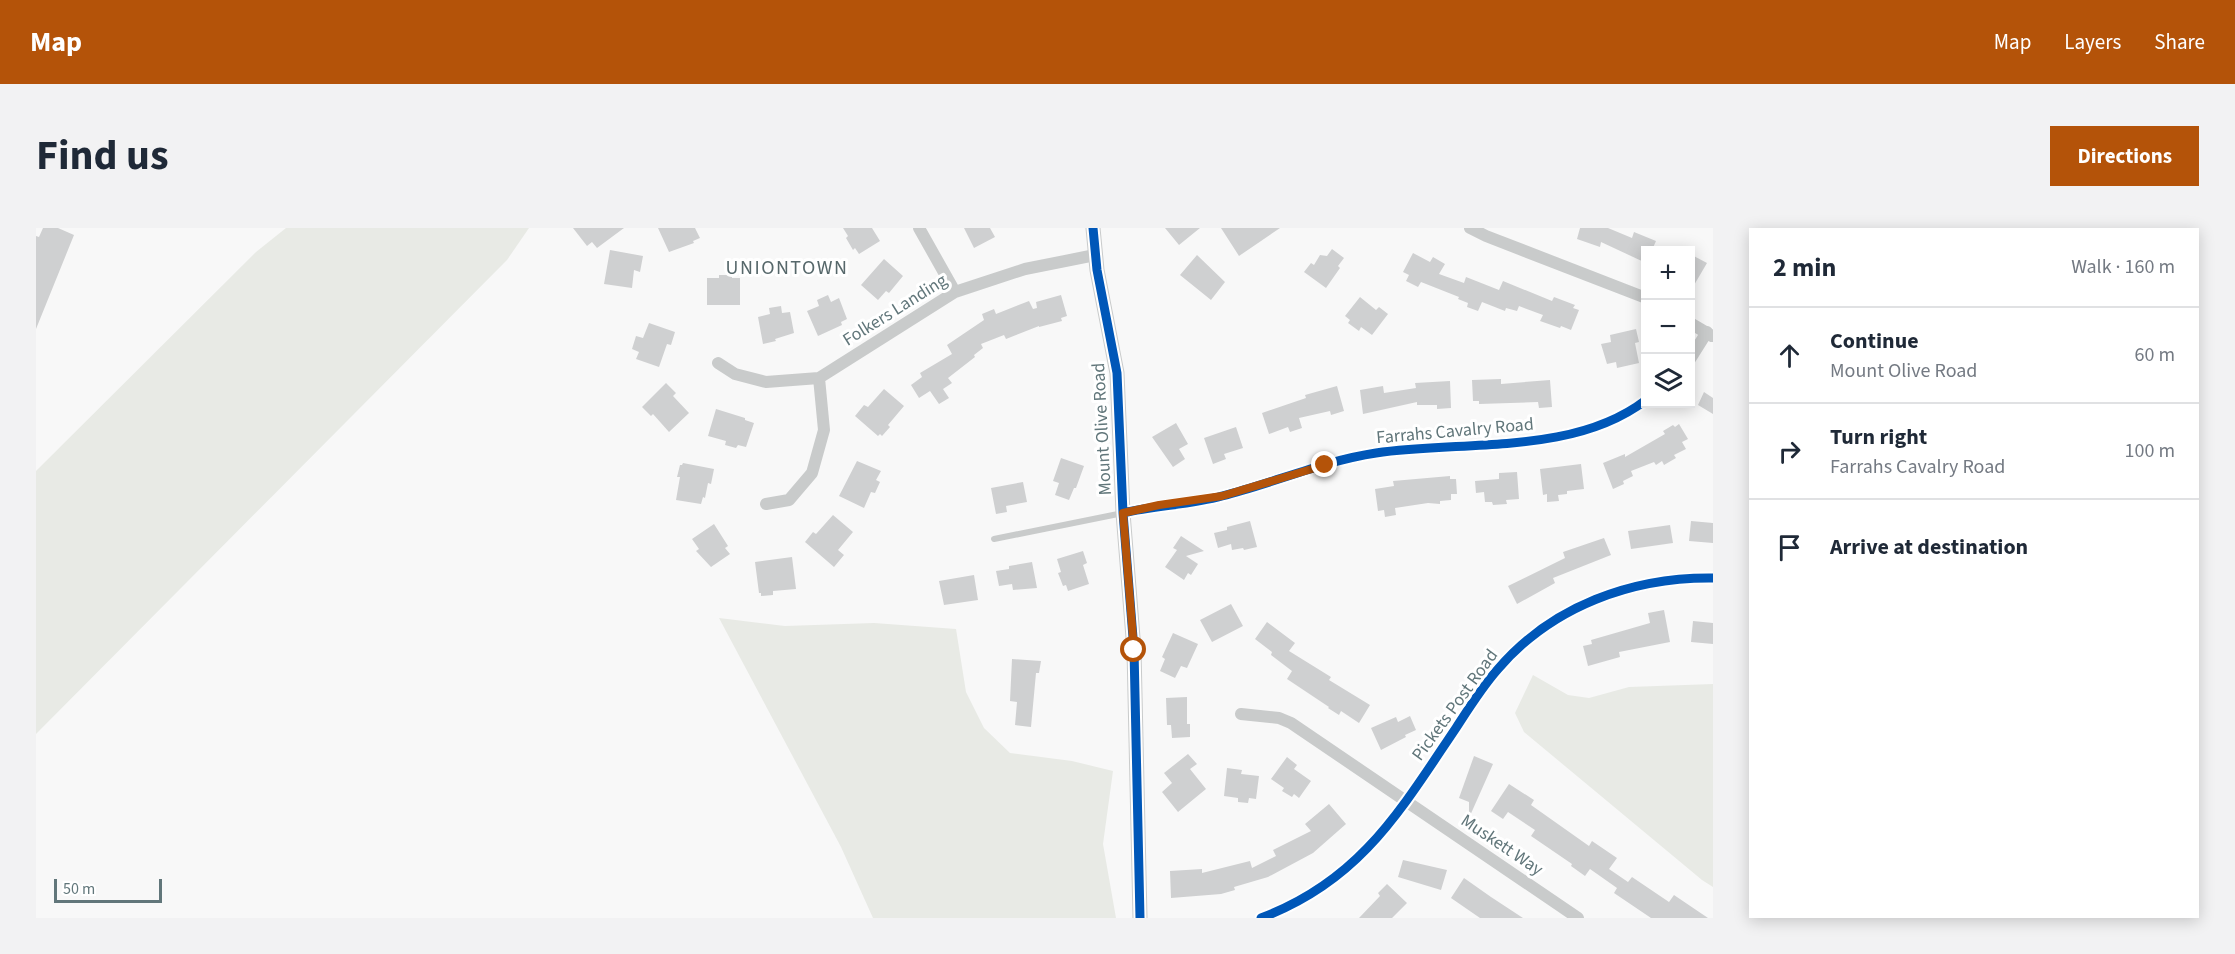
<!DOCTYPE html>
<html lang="en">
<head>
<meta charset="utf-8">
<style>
  :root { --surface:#fff; --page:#f2f2f3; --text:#1f2937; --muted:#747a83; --line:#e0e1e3; --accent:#b45309 }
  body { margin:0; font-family:"Source Sans 3",sans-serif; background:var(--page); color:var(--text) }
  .controls { position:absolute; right:18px; top:18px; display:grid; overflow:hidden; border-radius:0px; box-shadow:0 3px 15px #0003 }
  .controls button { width:54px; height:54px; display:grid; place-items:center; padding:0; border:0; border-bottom:2px solid var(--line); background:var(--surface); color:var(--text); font:30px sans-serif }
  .scale { position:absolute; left:18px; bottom:15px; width:108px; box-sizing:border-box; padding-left:6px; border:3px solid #61767a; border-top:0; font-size:16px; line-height:21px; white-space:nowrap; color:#61767a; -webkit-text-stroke:4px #fff; paint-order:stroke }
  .stop { position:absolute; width:18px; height:18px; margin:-14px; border:4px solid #b45309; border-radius:50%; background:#fff }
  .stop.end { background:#b45309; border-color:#fff; box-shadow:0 2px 6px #0008 }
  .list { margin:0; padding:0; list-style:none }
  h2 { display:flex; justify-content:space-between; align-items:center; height:78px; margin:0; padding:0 24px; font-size:26px }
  h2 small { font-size:20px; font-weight:400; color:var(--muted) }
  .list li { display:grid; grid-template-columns:39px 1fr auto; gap:18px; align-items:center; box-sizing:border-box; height:96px; padding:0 24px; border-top:2px solid var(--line) }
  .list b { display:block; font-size:22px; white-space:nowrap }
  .list p { margin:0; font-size:20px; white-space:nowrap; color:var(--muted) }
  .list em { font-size:20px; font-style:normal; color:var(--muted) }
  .icon { flex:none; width:33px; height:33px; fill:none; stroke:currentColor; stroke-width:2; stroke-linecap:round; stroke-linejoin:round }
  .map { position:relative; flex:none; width:1677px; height:690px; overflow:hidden; border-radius:0px }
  header { display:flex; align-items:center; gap:36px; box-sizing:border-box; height:84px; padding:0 30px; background:var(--accent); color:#fff }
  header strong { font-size:28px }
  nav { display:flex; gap:33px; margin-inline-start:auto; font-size:21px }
  .intro { display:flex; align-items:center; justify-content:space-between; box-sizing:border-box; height:144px; padding:0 36px }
  h1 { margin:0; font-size:42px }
  .button { padding:15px 27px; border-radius:0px; background:var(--accent); color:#fff; font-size:21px; font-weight:700 }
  main { display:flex; gap:36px; padding:0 36px }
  aside { flex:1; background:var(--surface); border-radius:0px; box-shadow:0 3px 15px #0003 }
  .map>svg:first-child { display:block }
</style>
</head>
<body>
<header>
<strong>Map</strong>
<nav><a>Map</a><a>Layers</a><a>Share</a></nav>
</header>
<div class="intro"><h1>Find us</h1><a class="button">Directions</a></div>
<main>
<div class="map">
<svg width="1677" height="690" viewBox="0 0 1677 690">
  <rect width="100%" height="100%" fill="#f8f8f8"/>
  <path fill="#e8eae5" d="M250,0H493L471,32L0,506V243L220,24Z
    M683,390L749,398L838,395L920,401L930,464L948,500L974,525L1036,533L1077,543L1067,616L1080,690H837L805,619Z
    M1497,447L1532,467L1553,470L1593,459L1677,456V659L1666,652L1488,504L1479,485Z"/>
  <path fill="#cfd0d1" d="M7,0H22L38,7L0,101V8L3,9Z
    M537,0H588L561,20L556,14L551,18Z
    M622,0H659L664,10L657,13L658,15L633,24Z
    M807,0H836L844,13L823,26L819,20L817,22L810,10L812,8Z
    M928,0H954L959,9L938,20Z
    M1129,0H1164L1143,17Z
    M1185,0H1244L1203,28Z
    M1544,0H1572L1596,10L1598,4L1620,13L1616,22H1610V35L1565,14L1564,19L1541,11Z
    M1296,21L1308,30L1302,38L1304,40L1290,60L1268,44L1275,35L1278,37L1284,27L1291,28Z
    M574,22L607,28L604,44L598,42L596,60L568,56Z
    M1377,25L1394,34L1397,29L1409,36L1403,46L1428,55L1430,49L1463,62L1467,53L1516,73L1518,69L1539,77L1537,80L1543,82L1535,102L1525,98L1524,100L1504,93L1507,87L1483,78L1481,83L1470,80L1469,83L1446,74L1442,83L1431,79L1432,75L1422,71L1423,69L1385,54L1382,59L1370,53L1373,47L1367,44Z
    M1654,26L1671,35L1654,64Z
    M1161,27L1189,54L1175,72L1144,47Z
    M848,31L867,48L853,65L850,63L842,72L825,57Z
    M683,47H696V50H704V77H671V50H683Z
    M792,67L795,74L803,70L811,91L805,94L806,97L782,108L771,83L783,78L781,72Z
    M1025,67L1031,88L1025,90L1026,93L1003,99V98L970,111L968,107L945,116L947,120L938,127L939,129L912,150L916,155L907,161L913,170L903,176L894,163L883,170L875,157L886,149L884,145L916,126L911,117L948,92L946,86L958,81L960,86L993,73L997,81L1001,80L1000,74Z
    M1324,69L1340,82L1343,79L1352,86L1336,107L1325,99L1323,103L1312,95L1314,92L1309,88Z
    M745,78L746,85L754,84L758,105L739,111L740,113L727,116L722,89L734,86L733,80Z
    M613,95L639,104L635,117L631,116L623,139L600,131L603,124L596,121L600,108L607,110Z
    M1600,101L1603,114L1599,115L1603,135L1581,140L1580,134L1571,136L1565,116L1575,114L1574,107Z
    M1465,151V156L1514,152L1516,179L1503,180L1502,174L1443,176V173H1437L1436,152Z
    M1414,153L1415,180L1401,181V177H1381V174L1327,186L1324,162L1347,158L1348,165L1380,160L1379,155Z
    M630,155L640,165L637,168L653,185L633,204L617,186L615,188L606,179Z
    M1301,158L1308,183L1295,187L1294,183L1263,190L1266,200L1254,204L1252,199L1233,206L1226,185L1270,170L1269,167Z
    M848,161L868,178L852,197L854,199L846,208L844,206L842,208L819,188L828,177L832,179Z
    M1668,164L1677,170V186L1662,177Z
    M680,181L709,190V192L718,195L710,219L702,217L700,220L689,217L690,213L672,208Z
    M1140,195L1152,216L1143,221L1149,231L1137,239L1116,209Z
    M1643,196L1652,211L1646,214L1650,221L1638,227L1640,230L1628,237L1626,233L1620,237L1618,234L1595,243L1597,248L1587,253L1588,256L1577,261L1567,235L1589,226V229L1629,206L1627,203L1637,197L1639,199Z
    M1200,199L1207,220L1188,226L1190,231L1177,236L1168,210Z
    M1025,230L1048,238L1040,260H1038L1033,272L1019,267L1023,255L1017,253Z
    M821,233L845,243L840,252L844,254L839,265L835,264L828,280L803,268Z
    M647,235L678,241L675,256L672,255L669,270L667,269L665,276L640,272L644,249H641L644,237H646Z
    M1545,236L1548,261L1531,263V266L1522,267L1523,273L1511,274V266L1507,267L1504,241Z
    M1481,244L1483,271L1470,272L1471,276L1457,277L1456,274H1449L1448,264L1440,265L1439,253L1463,251V245Z
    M1414,248V251H1420L1421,266H1415V272L1404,273V276L1392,275L1359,280L1360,287L1349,289L1348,282L1342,283L1339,261L1358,258L1357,253Z
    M987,254L991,274L970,278L971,284L960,286L955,260Z
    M797,287L817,304L802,322L808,327L798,339L769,314L777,304L780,306Z
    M1214,293L1221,319L1208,322L1207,320L1196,322L1195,316L1182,320L1178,305L1191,302V299Z
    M1655,293L1677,295V315L1653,313Z
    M678,296L692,318L689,320L694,326L675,339L660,323L663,321L656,311Z
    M1634,297L1637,315L1595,321L1592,303Z
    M1145,308L1168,323L1150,328L1162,336L1155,347L1152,345L1148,352L1129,339L1141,322L1137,320Z
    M1568,310L1575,327L1517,350L1519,355L1481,376L1472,358L1529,330L1527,324Z
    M1047,323L1051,335L1047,337L1053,356L1032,363L1030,357L1027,358L1022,345L1025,344L1021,331Z
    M756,329L760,361L737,363V367L725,368V365H723L719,334Z
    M996,334L1001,360L977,362L976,356L963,358L960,343L973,341V338Z
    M938,347L942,372L908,377L903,353Z
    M1195,376L1207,398L1176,414L1164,392Z
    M1628,382L1634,414L1583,424L1584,429L1552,438L1547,418L1556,416L1555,412L1614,395L1612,385Z
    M1657,393L1677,395V416L1655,414Z
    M1231,394L1259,415L1253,423L1295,449L1293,452L1334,477L1323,495L1305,483L1303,487L1292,480L1293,479L1251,451L1256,443L1235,427L1236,424L1219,411Z
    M1137,405L1162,416L1151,440L1145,438L1139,450L1124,443L1129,431L1126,429Z
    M976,431L1005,433L1003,445H1000L995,499L979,497L981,474L974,473Z
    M1151,469V496H1154V509L1136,510L1135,497H1131L1130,470Z
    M1374,488L1380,502L1369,507L1370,509L1345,522L1335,500L1360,489L1362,494Z
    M1152,526L1161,536L1154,541L1170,561L1142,584L1126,564L1136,555L1128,545Z
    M1438,528L1457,536L1433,590V574L1423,570Z
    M1251,529L1261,537L1258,541L1275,553L1263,570L1258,566L1256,569L1246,563L1248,560L1235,551Z
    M1191,540L1206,542L1205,546L1223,548L1220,571L1213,570L1212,575L1202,574V570L1188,568Z
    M1473,556L1498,572L1495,577L1553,618L1556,613L1581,630L1573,641L1592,654L1596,649L1633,674L1638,667L1672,690H1615L1578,665L1581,660L1554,641L1549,648L1535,638L1536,636L1495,608L1499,602L1472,584L1467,591L1455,583Z
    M1293,576L1310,596L1277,625L1232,649L1198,659L1199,662L1185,666L1135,670L1134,643L1166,641V645L1214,633L1216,640L1240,628L1237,622L1275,603L1269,596Z
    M1367,632L1411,642L1405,662L1362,649Z
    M1428,650L1455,669L1487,690H1444L1415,670Z
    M1351,656L1371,675L1356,690H1323L1344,668L1342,665Z"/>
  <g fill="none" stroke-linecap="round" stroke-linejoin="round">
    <path stroke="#c9cbcb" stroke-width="6" d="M958,311L1087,285"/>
    <path stroke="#c9cbcb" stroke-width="12" d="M883,0L919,64
      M1434,0L1450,8L1610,70
      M1654,95L1676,108
      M1654,131L1671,104
      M682,135L699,146L730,154L783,150L919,64L989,41L1059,27
      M730,276L753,272L776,245L788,202L783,150
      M1087,285C1120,277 1154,277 1186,268C1238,255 1287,233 1340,225C1427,212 1537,228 1610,172
      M1205,486L1243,490L1255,495L1542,690
      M1225,690C1324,653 1364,583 1420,500C1433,480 1446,459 1462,441C1516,378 1596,349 1677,350"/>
    <path stroke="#c9cbcb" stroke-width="15" d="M1057,0L1061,42L1081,145L1087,285L1098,422L1104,690"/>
    <g stroke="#fff" stroke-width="13">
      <path id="cycleway" d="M1057,0L1061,42L1081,145L1087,285L1098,422L1104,690
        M1087,285C1120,277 1154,277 1186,268C1238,255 1287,233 1340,225C1427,212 1537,228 1610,172
        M1225,690C1324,653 1364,583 1420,500C1433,480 1446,459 1462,441C1516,378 1596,349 1677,350"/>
    </g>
    <use href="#cycleway" stroke="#0057b8" stroke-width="9"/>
  </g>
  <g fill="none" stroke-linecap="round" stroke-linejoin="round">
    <path stroke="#b45309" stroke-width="8" d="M1098,422L1087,285L1123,277L1186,268L1289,237"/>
  </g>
  <g text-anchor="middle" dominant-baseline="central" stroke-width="6" stroke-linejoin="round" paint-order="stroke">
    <g font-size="18" fill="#61767a" stroke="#fff">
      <text transform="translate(859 82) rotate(-32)">Folkers Landing</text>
      <text transform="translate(1066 201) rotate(-93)">Mount Olive Road</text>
      <text transform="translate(1419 203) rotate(-5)">Farrahs Cavalry Road</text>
      <text transform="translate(1419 477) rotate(-54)">Pickets Post Road</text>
      <text transform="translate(1466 617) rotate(34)">Muskett Way</text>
    </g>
    <g font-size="20" letter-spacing="1.5" fill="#57686b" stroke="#fff">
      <text x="751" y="40">UNIONTOWN</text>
    </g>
  </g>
</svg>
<div class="controls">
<button>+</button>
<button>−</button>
<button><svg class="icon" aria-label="layers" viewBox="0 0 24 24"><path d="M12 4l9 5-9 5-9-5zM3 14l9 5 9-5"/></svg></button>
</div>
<div class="scale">50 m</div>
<div class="stop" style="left:1098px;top:422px"></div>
<div class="stop end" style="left:1289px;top:237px"></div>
</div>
<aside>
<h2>2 min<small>Walk · 160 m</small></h2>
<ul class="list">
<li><svg class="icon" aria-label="ahead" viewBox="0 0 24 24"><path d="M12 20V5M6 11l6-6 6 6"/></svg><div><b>Continue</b><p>Mount Olive Road</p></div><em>60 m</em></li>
<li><svg class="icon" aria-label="right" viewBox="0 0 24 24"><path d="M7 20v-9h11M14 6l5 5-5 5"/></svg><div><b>Turn right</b><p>Farrahs Cavalry Road</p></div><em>100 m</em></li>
<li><svg class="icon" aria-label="arrive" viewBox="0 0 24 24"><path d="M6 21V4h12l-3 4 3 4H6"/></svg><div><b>Arrive at destination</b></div></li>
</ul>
</aside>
</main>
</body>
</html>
